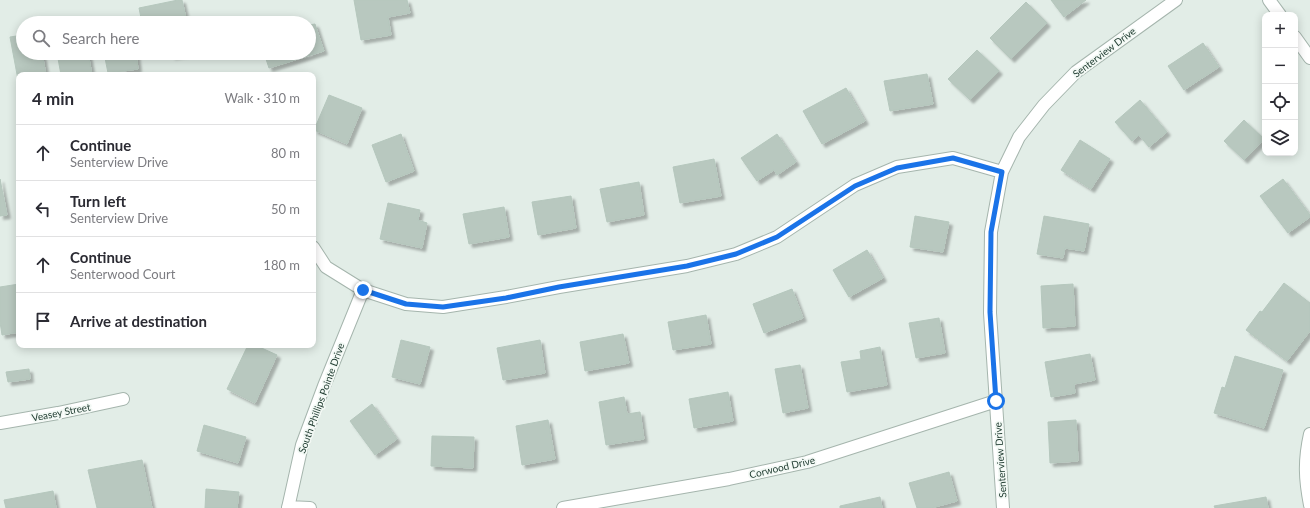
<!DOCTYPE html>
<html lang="en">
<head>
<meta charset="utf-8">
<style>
  :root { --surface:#fff; --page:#f2f2f3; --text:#2b2b33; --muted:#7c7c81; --line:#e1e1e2 }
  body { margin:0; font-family:Lato,sans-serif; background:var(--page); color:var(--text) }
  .controls { position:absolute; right:12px; top:12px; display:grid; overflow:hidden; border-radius:8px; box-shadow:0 2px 10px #0003 }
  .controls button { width:36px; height:36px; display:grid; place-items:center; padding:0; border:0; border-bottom:1px solid var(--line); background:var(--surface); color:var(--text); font:20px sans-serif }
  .stop { position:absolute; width:12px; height:12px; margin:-9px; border:3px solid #1a73e8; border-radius:50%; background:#fff }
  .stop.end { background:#1a73e8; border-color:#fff; box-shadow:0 1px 4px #0008 }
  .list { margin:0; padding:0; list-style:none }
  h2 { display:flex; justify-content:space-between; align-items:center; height:52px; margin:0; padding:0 16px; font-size:17px }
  h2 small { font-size:13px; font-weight:400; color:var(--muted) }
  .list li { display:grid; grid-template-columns:26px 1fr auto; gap:12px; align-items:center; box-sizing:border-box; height:56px; padding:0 16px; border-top:1px solid var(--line) }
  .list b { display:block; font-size:15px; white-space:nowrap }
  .list p { margin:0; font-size:13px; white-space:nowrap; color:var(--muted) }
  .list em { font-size:13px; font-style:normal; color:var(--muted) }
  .icon { flex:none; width:22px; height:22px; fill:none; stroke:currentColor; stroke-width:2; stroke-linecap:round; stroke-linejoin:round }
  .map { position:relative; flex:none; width:1310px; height:508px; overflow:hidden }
  .search { position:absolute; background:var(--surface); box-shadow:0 2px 10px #0003; left:16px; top:16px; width:300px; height:44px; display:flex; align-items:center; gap:10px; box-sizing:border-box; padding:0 14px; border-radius:22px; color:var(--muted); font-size:15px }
  .panel { position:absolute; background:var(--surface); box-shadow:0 2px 10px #0003; left:16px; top:72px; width:300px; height:276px; border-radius:8px }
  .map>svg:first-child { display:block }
</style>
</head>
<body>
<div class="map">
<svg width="1310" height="508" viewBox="0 0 1310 508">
  <defs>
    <filter id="shadow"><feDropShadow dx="3.5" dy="3.5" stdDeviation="1" flood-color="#0004"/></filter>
  </defs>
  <rect width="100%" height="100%" fill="#e2ede7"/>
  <path fill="#b8c8bf" stroke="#b5c7bd" filter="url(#shadow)" d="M178,0H182L187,23H142L139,8Z
    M354,0H407L410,13L388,17L391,35L361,40Z
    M1051,0H1086L1064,17Z
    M1026,2L1047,23L1011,59L990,38Z
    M130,17L131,23H100Z
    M315,24L324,51L269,68L264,53H309V25Z
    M23,35V53H42L46,75H19V85L10,37Z
    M1203,43L1219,67L1184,90L1168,66Z
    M977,50L999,71L970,100L948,79Z
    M57,53H88L92,75H61Z
    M104,53H136L138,69L108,73Z
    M172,53H189L172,56Z
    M927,74L933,104L890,111L884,81Z
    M846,88L865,121L822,144L803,111Z
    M329,95L362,108L347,144L314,130Z
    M1140,100L1167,132L1149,147L1139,135L1132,141L1115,122Z
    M1244,120L1264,139L1244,160L1224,141Z
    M401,134L414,171L386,182L372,145Z
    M777,134L796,162L777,175L774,170L757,181L741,158Z
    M1080,140L1110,159L1091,189L1061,170Z
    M714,159L721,196L680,203L673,167Z
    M0,179L7,215L0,216Z
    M1283,179L1310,215V217L1288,233L1260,196Z
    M639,182L644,215L607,222L600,189Z
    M571,196L576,228L538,235L532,202Z
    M388,203L420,210L418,220L427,223L422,248L380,239Z
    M504,207L509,237L469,244L463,214Z
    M915,216L949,222L943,252L910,247Z
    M1044,216L1089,224L1084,251L1065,248L1063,258L1037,254Z
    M867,250L883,278L849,297L833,270Z
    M1284,283L1310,303V331L1287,361L1246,330L1260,311L1262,312Z
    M19,284V332L2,335L0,322V287Z
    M1073,284L1075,326L1043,328L1041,286Z
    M792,289L803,318L764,333L753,304Z
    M706,315L711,344L673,350L668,322Z
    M939,318L945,353L916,358L909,323Z
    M623,334L629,363L585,371L580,342Z
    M401,340L430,347L420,384L392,377Z
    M540,340L545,373L503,380L497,348Z
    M248,345H255L277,355L255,403L227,389Z
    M880,347L887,385L847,392L841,362L861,359L860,351Z
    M1090,354L1095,380L1074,384L1075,393L1051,397L1045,362Z
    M1235,356L1283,370L1264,428L1214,413L1222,387L1225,388Z
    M800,365L808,408L783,413L775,369Z
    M29,369L30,379L8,382L6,372Z
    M728,392L733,421L694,428L689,399Z
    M624,397L627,414L640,412L644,439L606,445L599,402Z
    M372,404L397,439L375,455L350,421Z
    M548,420L555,459L522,465L516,426Z
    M1076,420L1078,461L1050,463L1048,422Z
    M204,425L246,437L238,463L197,451Z
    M432,436L474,437L473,468L431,466Z
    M142,460L152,508H97L88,470Z
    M949,472L957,501L931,508H917L909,483Z
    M206,489L239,492L237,508H205Z
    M53,491L56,508H6L4,500Z
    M880,497L882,508H840V506Z
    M1266,497L1268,508H1215L1214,506Z"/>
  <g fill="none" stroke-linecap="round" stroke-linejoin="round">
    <g stroke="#a5b5ad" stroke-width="14">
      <path id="minor" d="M1269,0L1280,15
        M1295,37L1310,58
        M1002,172L991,232L990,313L1003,508
        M313,247L326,267L363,290L406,304L443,307L506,297L559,287L687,266L736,254L777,237L855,185L897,167L953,158L1002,172L1019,137L1044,105L1076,72L1176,0
        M0,423L58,413L123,399
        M1310,434C1304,461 1305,479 1310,505
        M288,507L310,508
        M288,508L302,445L324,386L363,290
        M563,508L729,479L807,462L996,401"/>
    </g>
    <use href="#minor" stroke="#fff" stroke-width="12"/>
  </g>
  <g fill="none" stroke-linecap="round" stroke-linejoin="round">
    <path stroke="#1a73e8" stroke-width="5" d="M363,290L406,304L443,307L506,298L559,287L687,266L736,254L777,237L855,186L897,168L953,158L1002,172L991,232L990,312L996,401"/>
  </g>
  <g text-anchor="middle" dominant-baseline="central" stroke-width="3.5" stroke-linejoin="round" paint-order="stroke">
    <g font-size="10" fill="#223e33" stroke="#f3f9f5">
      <text transform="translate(1104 52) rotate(-37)">Senterview Drive</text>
      <text transform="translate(321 398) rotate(-70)">South Phillips Pointe Drive</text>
      <text transform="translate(61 412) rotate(-11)">Veasey Street</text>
      <text transform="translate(1000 460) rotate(-94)">Senterview Drive</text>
      <text transform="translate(782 467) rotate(-13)">Corwood Drive</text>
    </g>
  </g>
</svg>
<div class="controls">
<button>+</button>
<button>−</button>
<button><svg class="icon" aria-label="locate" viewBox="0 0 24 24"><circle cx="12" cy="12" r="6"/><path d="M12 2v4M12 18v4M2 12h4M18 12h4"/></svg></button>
<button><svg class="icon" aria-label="layers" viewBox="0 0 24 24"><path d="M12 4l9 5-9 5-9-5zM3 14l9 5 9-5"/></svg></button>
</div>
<div class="stop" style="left:996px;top:401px"></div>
<div class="stop end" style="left:363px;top:290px"></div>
<div class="search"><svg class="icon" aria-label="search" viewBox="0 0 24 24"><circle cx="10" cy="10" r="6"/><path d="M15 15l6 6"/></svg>Search here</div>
<section class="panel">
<h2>4 min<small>Walk · 310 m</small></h2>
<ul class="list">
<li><svg class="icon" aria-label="ahead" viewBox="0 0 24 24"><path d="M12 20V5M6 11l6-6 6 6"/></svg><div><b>Continue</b><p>Senterview Drive</p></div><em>80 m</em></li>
<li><svg class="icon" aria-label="left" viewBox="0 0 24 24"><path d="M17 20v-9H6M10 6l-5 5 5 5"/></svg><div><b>Turn left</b><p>Senterview Drive</p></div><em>50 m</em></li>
<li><svg class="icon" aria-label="ahead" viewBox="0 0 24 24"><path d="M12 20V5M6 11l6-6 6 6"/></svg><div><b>Continue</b><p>Senterwood Court</p></div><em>180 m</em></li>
<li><svg class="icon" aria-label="arrive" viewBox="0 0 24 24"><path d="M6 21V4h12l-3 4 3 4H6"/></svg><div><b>Arrive at destination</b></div></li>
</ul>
</section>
</div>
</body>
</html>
